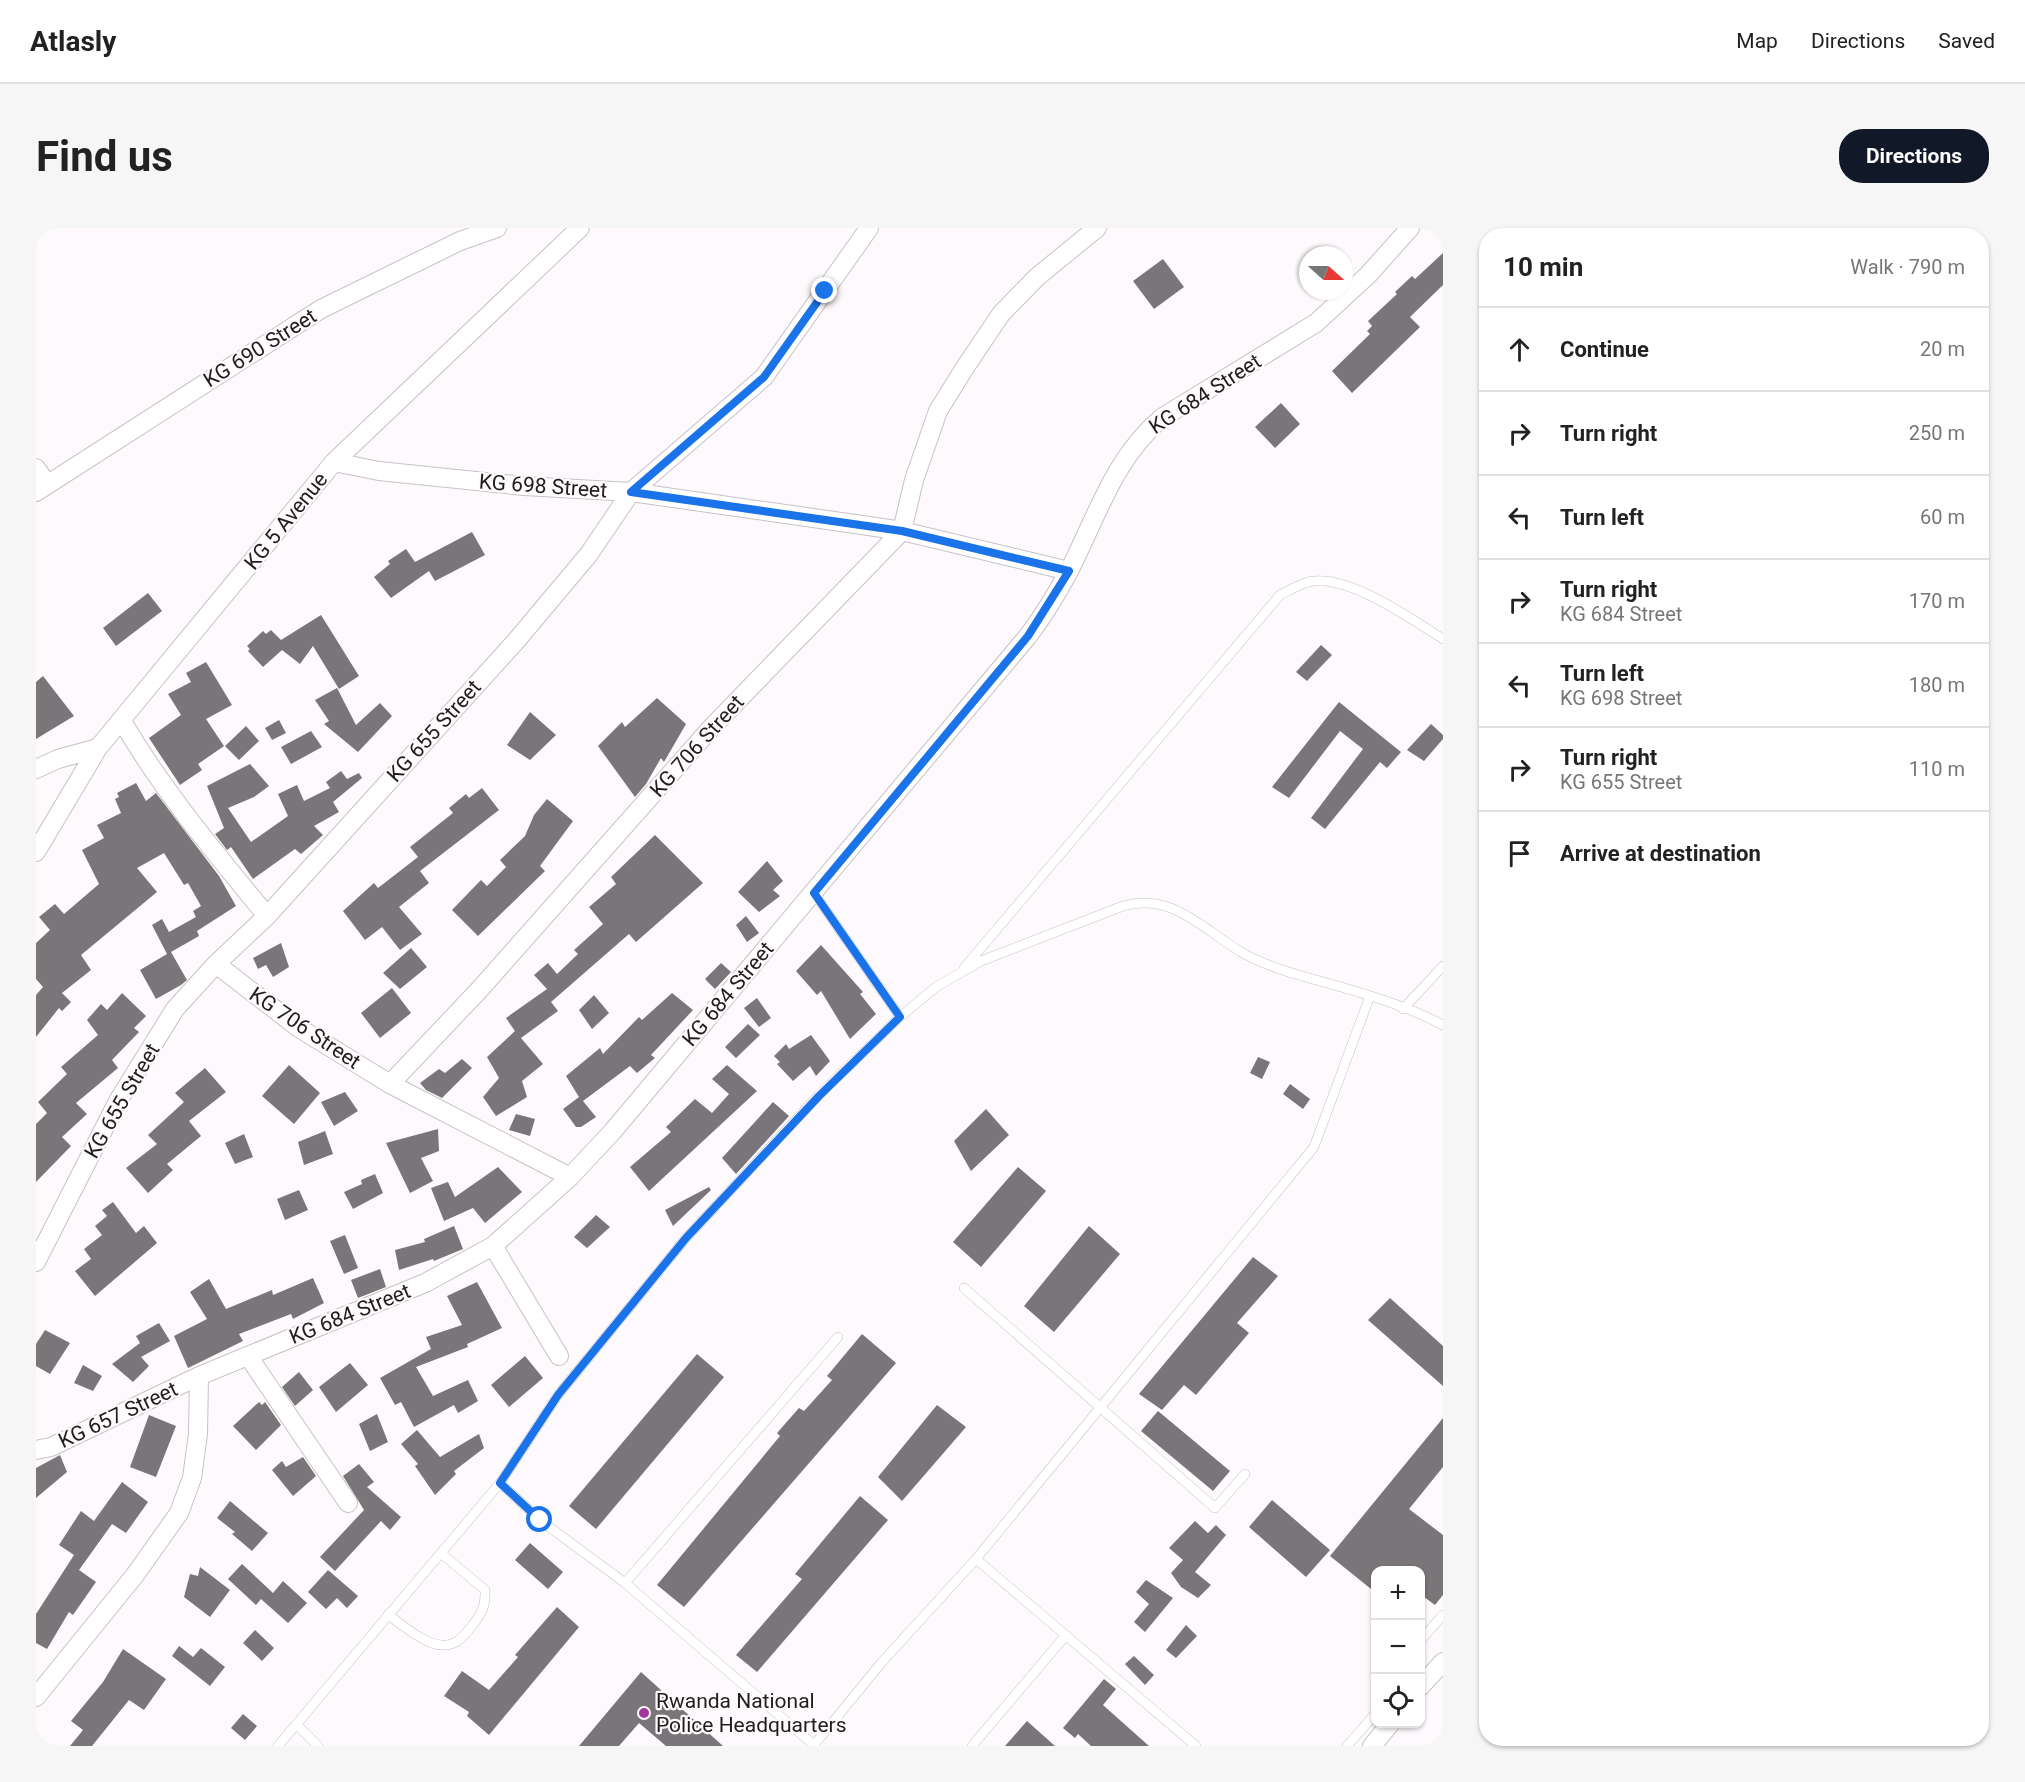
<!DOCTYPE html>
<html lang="en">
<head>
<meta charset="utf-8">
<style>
  :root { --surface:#fff; --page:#f6f6f6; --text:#222; --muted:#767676; --line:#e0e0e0; --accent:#111827 }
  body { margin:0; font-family:Roboto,sans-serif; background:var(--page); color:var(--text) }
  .controls { position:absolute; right:18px; bottom:18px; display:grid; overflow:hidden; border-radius:12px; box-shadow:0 2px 4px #0004 }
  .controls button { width:54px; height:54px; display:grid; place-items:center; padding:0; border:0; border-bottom:2px solid var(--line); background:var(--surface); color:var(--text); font:30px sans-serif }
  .compass { position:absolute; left:1263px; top:18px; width:54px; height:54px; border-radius:50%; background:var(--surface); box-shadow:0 2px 4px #0004; rotate:111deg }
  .stop { position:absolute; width:18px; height:18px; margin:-14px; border:4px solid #1a73e8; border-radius:50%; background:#fff }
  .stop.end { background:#1a73e8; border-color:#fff; box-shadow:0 2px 6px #0008 }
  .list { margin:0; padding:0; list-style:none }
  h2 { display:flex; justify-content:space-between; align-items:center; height:78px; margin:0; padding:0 24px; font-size:26px }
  h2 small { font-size:20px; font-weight:400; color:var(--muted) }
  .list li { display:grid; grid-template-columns:39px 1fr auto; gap:18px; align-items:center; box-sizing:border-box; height:84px; padding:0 24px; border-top:2px solid var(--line) }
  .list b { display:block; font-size:22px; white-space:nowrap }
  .list p { margin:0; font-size:20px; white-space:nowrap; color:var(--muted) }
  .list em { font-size:20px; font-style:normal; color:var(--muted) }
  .icon { flex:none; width:33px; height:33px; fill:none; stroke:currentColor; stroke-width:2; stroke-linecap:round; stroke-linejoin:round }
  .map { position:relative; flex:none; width:1407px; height:1518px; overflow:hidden; border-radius:24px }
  header { display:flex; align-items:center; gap:36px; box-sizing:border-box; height:84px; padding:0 30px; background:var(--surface); border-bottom:2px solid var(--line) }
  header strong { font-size:28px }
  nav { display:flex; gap:33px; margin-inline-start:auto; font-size:21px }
  .intro { display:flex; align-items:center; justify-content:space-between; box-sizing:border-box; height:144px; padding:0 36px }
  h1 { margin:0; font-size:42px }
  .button { padding:15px 27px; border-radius:24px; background:var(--accent); color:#fff; font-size:21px; font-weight:700 }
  main { display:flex; gap:36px; padding:0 36px }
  aside { flex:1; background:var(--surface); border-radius:24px; box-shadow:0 2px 4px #0004 }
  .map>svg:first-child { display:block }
</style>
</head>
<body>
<header>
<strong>Atlasly</strong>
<nav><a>Map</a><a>Directions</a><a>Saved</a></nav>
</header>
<div class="intro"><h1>Find us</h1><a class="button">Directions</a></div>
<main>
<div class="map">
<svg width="1407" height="1518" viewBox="0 0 1407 1518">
  <rect width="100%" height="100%" fill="#fdf9fc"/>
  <path fill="#797578" d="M1407,25V57L1374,89L1384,99L1316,165L1296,143L1334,106L1331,103L1336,98L1332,93L1361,66L1359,64L1376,48L1379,51Z
    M1127,31L1148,59L1118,81L1097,53Z
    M1245,175L1264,196L1239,220L1219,199Z
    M436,304L449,327L399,353L393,343L355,370L338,349L354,336L352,333L370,321L379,334Z
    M112,365L126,383L80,418L67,400Z
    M285,387L323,448L303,461L277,418L264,436L246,422L227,439L212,423L214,421L211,418L227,403L230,406L235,402L245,412Z
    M1285,417L1296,427L1271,453L1260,444Z
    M170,434L196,477L170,491L188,518L162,536L166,542L144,557L113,510L145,487L132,466L155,454L150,445Z
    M7,448L38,488L0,511V454Z
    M301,460L320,497L344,475L356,488L322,524L288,496L293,493L279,472Z
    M621,470L650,496L628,534L625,530L610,556L599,569L562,518L586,494L589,499Z
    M1303,474L1365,524L1351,540L1344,534L1289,601L1275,590L1327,521L1304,503L1253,570L1236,559Z
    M494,484L520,507L494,532L471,517Z
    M243,492L250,505L236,512L229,500Z
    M1395,496L1407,507V511L1388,533L1371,522Z
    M210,498L223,513L203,532L189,518Z
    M275,503L286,519L255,536L245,519Z
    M214,536L233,558L218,569L192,580L215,614L252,588L242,566L261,557L268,573L294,560L290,554L305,543L311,551L323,545L326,550L297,574L303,584L278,598L287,607L265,626L259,621L217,651L195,619L191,622L179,606L188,600L171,558Z
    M100,555L110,573L120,565L183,648L200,678L161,703L163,708L135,724L151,752L145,757L120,771L104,742L131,726L116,697L126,691L133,704L160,689L157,683L165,678L152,655L148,657L128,625L101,640L121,664L45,727L55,742L26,765L35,774L26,783L23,780L0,809V767L7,759L0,751V715L14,702L3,689L19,676L28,686L63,656L46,622L68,610L61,597L85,585L79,571L83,569L81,565Z
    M446,560L463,582L384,643L393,655L363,679L386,706L364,722L346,699L329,712L307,683L338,655L342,660L382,629L374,619L417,585L413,580L430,566L433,570Z
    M511,571L537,593L504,638L509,643L442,708L416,682L445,652L451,658L470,639L464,632L489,608L498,587Z
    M619,607L667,655L600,714L593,706L515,774L522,783L485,810L507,836L486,853L491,869L460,888L447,869L463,850L451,829L479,803L483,809L470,790L511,761L498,747L512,735L521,746L542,726L538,722L567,696L553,679L580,656L575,649Z
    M731,633L747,653L737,662L744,668L723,684L702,664Z
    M710,688L723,705L711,714L700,697Z
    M245,715L253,739L237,749L230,737L222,741L217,730Z
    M785,717L827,764L824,766L840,786L814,811L785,763L781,767L760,743Z
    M375,720L391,739L364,761L347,745Z
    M685,735L695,744L679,761L669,751Z
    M356,760L375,785L344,810L325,785Z
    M86,765L110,788L98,800L103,804L76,832L82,840L40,875L51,886L26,909L35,918L0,954V896L11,885L2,874L31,846L25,839L62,807L51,792L65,776L71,782Z
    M636,765L657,782L615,827L619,830L601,845L594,838L547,873L560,889L545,899H540L527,881L543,869L530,848L564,820L567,826L603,789L606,792Z
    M558,767L573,785L556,801L543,782Z
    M721,770L735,790L723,799L708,780Z
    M712,796L724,807L700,830L689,819Z
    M775,807L794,833L780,848L774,838L757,853L741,836L744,834L738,828L750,816L753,821Z
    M1222,829L1234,834L1226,851L1214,845Z
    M426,831L436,840L406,870L390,862L384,855L403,841L409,845Z
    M253,837L284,865L258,896L226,868Z
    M691,837L721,863L613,963L594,939L635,904L630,899L659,871L676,885L693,866L676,851Z
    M169,840L190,864L153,893L165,908L131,936L137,942L112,965L90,940L121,916L112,907L148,874L139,865Z
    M1254,856L1274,871L1267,881L1247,866Z
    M309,864L322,883L298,898L285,874Z
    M737,874L753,888L700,946L686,930Z
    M950,881L973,907L935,943L918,913Z
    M480,886L499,891L494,908L473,902Z
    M402,901L403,923L385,930L397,953L374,965L350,915Z
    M289,903L297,926L268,937L262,914Z
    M208,906L217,929L199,936L189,915Z
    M462,939L486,964L449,995L437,980L408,993L395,960L412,954L419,969Z
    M982,939L1010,963L945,1039L917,1014Z
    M339,946L347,965L317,981L308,964L326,956L325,952Z
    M673,959L675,962L637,998L629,982Z
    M263,962L272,982L249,992L241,971Z
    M77,974L100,1005L108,998L121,1015L59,1068L39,1043L55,1031L48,1021L66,1007L59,998L71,988L66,982Z
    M560,987L574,999L551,1020L538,1009Z
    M418,998L427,1021L398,1033L397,1031L363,1042L359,1022L389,1014L388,1011Z
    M1053,998L1084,1026L1018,1104L988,1078Z
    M309,1007L322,1040L308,1046L294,1013Z
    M1217,1029L1242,1048L1201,1095L1213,1105L1160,1167L1148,1157L1126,1182L1103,1166Z
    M344,1041L350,1059L322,1070L315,1052Z
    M277,1050L288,1075L257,1091L255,1086L203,1106L207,1113L152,1140L138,1108L171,1091L154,1064L173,1051L190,1081L236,1062L237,1067Z
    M441,1054L466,1100L431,1116L432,1119L380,1139L397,1168L432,1152L442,1173L422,1185L418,1177L378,1199L365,1174L359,1177L344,1150L395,1121L390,1109L426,1097L411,1068Z
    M1354,1070L1407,1118V1158L1332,1092Z
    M123,1095L134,1113L105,1129L113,1138L97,1154L76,1136L104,1115L100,1108Z
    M9,1102L34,1115L14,1146L0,1138V1116Z
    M826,1106L860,1135L648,1379L621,1357L744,1208L741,1205L763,1180L768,1183L796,1152L791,1148Z
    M661,1126L688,1149L560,1301L533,1278Z
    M489,1128L507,1150L473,1179L455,1157Z
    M314,1135L332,1157L300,1184L283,1159Z
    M47,1137L66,1148L57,1163L38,1155Z
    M263,1144L277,1162L259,1178L246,1159Z
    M223,1174L226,1177L229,1174L245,1197L220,1222L197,1198Z
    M901,1177L930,1199L866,1273L842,1249Z
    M1122,1183L1194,1243L1177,1263L1105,1203Z
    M341,1186L352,1214L334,1223L323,1196Z
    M113,1187L140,1198L120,1249L94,1239Z
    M1407,1190V1239L1373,1281L1407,1307V1367L1399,1377L1384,1366V1342H1340V1365L1294,1328Z
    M381,1202L404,1229L443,1206L448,1220L418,1243L420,1246L399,1267L379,1238L382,1236L365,1216Z
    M24,1227L31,1244L0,1270V1240Z
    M267,1229L280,1248L257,1268L236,1242L246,1233L250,1239Z
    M323,1236L338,1254L331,1259L365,1289L354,1302L345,1293L299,1343L284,1329L328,1282L307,1248Z
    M86,1254L112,1274L90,1305L76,1296L43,1342L60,1354L37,1387L33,1384L11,1421L0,1415V1386L38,1327L23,1317L45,1283L58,1293Z
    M824,1268L852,1292L721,1444L700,1427L766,1351L759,1346Z
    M1236,1272L1294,1322L1270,1349L1213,1299Z
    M194,1273L232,1305L216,1323L196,1306L199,1304L181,1290Z
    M1159,1293L1172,1305L1180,1297L1190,1307L1159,1344L1175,1357L1162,1370L1145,1359L1135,1345L1147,1332L1133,1320Z
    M494,1315L527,1344L512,1361L479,1332Z
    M206,1336L237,1365L247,1353L271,1375L252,1395L225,1371L220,1377L192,1351Z
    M164,1339L194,1362L174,1389L148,1369L154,1346L162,1348Z
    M292,1342L322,1368L311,1380L301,1370L290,1381L272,1364Z
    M1110,1352L1137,1370L1109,1404L1098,1394L1113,1376L1100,1364Z
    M521,1379L543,1399L453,1507L431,1488L433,1484L408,1468L426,1443L453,1462L482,1429L479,1427Z
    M1150,1397L1161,1408L1140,1430L1130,1422Z
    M219,1402L238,1420L226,1433L207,1415Z
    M143,1418L157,1429L165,1420L189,1439L174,1458L136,1428Z
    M87,1421L130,1451L108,1482L93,1472L56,1518H34L47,1502L35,1493L67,1454Z
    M1098,1428L1118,1447L1109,1457L1089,1436Z
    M605,1444L687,1518H630L603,1495L583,1518H543Z
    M1068,1451L1080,1461L1067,1477L1113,1518H1055L1042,1506L1039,1510L1027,1500Z
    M207,1486L221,1498L209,1512L195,1500Z
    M991,1493L1019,1518H969Z"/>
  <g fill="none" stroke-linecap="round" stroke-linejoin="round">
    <g stroke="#c6c2c6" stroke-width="10">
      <path id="service" d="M778,665L864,789
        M928,740L1244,367C1252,363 1261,358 1269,355C1307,342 1375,391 1407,411
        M1367,781L1407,738
        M928,1060L1179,1280L1209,1246
        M464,1255L504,1292L589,1355L779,1518
        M940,1331L1160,1518
        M589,1355L802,1109
        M352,1387C369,1398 396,1425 418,1415C424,1413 431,1404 435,1399C445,1387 450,1378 449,1362L405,1325
        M1384,1413L1407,1387
        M260,1496L282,1518
        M778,1517L846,1434L940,1331L1278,919L1334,768
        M242,1518L464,1255L522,1167L650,1010L782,868L864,789L900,759L945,733L1087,678C1136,664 1167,701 1205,724C1231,739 1262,747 1291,755C1330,766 1371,778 1407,797
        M936,1518L1030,1407
        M1311,1518L1340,1485"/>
    </g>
    <g stroke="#c6c2c6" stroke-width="20">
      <path id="minor" d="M298,234L343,243L488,258L595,264L826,297L866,303L1033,343
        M0,240L11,256
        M0,264L285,81L424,13L461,0
        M86,493C127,563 180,626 231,688
        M0,541L22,531L62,520
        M0,624L62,520L298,234L544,0
        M180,736L263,800L354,856L444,761L676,499L866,303L878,252L902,183L928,141L965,86L1001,49L1061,0
        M354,856L534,949
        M457,1018L523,1128
        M0,1034L82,873L139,781L180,736L231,688L480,413L553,326L595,264L728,149L833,0
        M212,1128L312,1275
        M0,1222L15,1219L163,1148
        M1384,1459L1407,1434
        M0,1469L99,1347L143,1285L156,1250L162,1206L163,1148L389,1055L457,1018L534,949L577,903L992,408C1008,387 1022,364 1034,341C1061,288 1079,228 1127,189L1280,95L1332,47L1374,0
        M1336,1518L1354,1496"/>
    </g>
    <use href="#service" stroke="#fff" stroke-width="9"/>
    <use href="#minor" stroke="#fff" stroke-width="18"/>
  </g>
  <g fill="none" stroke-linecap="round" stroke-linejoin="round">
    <path stroke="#1a73e8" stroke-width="8" d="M504,1292L464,1255L522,1167L650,1010L783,868L864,789L778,665L992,408L1033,343L866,303L595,264L728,149L789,63"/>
  </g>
  <circle fill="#a23899" stroke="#fdf9fc" stroke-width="2" cx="608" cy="1485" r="6"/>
  <g text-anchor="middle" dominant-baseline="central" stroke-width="4.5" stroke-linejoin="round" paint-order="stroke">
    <g font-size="21" fill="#1f1d1e" stroke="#fdf9fc">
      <text transform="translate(224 120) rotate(-32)">KG 690 Street</text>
      <text transform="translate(1169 166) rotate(-33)">KG 684 Street</text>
      <text transform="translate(507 258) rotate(4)">KG 698 Street</text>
      <text transform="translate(250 293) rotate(-51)">KG 5 Avenue</text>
      <text transform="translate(398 503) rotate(-48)">KG 655 Street</text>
      <text transform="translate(661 518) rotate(-48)">KG 706 Street</text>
      <text transform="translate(692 766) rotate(-50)">KG 684 Street</text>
      <text transform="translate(269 800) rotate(34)">KG 706 Street</text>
      <text transform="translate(86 873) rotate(-60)">KG 655 Street</text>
      <text transform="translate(314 1086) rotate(-22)">KG 684 Street</text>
      <text transform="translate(82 1187) rotate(-25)">KG 657 Street</text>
    </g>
    <g font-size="21" fill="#1f1d1e" stroke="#fdf9fc" text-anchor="start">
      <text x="620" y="1473">Rwanda National<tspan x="620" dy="24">Police Headquarters</tspan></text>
    </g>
  </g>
</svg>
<div class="controls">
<button>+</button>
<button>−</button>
<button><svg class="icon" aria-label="locate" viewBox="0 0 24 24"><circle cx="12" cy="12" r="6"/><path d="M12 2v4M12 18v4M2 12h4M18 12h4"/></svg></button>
</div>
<svg class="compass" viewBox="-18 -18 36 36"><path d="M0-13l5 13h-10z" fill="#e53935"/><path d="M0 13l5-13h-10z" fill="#767676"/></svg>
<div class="stop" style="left:504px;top:1292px"></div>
<div class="stop end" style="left:789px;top:63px"></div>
</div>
<aside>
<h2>10 min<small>Walk · 790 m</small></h2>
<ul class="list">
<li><svg class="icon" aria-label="ahead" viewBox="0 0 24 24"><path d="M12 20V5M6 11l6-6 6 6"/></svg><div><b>Continue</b></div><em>20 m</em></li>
<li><svg class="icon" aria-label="right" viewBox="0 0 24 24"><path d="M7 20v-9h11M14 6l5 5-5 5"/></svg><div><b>Turn right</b></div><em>250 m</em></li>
<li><svg class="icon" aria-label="left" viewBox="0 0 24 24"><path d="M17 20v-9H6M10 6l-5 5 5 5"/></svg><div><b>Turn left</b></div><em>60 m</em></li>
<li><svg class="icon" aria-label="right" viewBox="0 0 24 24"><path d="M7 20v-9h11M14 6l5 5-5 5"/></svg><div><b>Turn right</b><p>KG 684 Street</p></div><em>170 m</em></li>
<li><svg class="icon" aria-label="left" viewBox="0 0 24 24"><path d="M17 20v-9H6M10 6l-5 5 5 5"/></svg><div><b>Turn left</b><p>KG 698 Street</p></div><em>180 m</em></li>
<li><svg class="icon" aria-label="right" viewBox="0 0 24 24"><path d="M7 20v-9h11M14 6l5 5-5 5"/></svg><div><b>Turn right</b><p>KG 655 Street</p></div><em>110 m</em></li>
<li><svg class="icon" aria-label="arrive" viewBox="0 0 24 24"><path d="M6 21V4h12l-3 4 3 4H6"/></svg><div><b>Arrive at destination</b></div></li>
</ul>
</aside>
</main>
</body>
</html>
